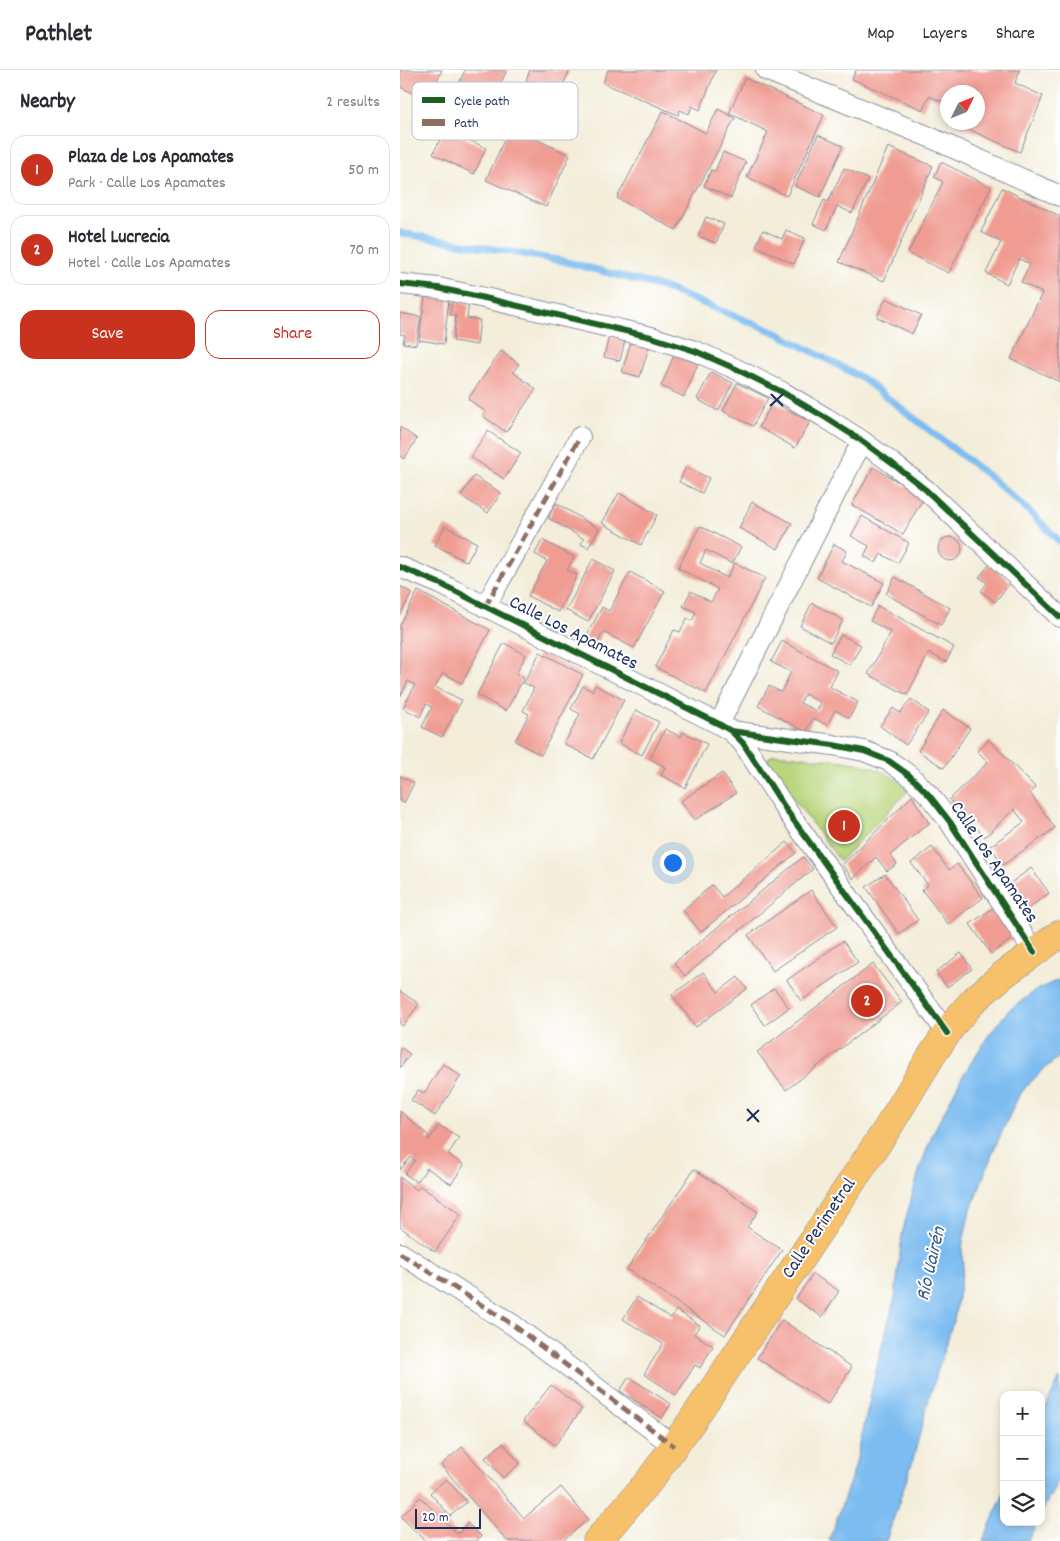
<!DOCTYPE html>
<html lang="en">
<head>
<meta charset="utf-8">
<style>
  :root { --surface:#fff; --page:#f2f2f3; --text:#2b2b33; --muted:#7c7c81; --line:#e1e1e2; --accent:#c8321e }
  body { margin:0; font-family:Dekko,sans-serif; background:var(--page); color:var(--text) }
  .controls { position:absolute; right:15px; bottom:15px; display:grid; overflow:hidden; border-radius:10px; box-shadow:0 2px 8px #0003 }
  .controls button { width:45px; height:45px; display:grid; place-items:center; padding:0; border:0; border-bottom:1px solid var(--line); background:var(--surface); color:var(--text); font:25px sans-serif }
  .compass { position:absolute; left:540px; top:15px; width:45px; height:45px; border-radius:50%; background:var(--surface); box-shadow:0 2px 8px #0003; rotate:47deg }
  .scale { position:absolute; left:15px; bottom:12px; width:66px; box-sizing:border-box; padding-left:5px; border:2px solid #1b2f5e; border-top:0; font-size:14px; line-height:18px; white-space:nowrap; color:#1b2f5e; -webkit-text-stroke:4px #fff; paint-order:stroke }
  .you { position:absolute; left:272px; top:792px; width:18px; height:18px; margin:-12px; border:4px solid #fff; border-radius:50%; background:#1a73e8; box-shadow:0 0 0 8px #1a73e833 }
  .badge { display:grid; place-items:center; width:32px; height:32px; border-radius:50%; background:var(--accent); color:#fff; font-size:16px; font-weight:700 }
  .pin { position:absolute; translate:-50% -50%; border:2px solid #fff; box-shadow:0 1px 5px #0006 }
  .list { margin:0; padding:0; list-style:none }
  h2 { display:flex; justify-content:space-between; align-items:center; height:65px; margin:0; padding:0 20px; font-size:21px }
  h2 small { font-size:16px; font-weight:400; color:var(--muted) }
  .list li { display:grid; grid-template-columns:32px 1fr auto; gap:15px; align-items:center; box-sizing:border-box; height:70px; margin:0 10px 10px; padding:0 10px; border:1px solid var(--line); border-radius:15px }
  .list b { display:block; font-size:19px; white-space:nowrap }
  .list p { margin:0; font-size:16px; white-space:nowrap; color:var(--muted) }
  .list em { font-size:16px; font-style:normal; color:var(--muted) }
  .actions { display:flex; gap:10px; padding:15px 20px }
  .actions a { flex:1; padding:11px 0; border:1px solid var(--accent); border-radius:15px; text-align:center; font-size:18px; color:var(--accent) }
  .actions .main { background:var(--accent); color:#fff }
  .icon { flex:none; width:28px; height:28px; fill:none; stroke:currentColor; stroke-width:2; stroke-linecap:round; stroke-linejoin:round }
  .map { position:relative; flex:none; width:660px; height:1471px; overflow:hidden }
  header { display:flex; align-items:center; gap:30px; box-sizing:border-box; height:70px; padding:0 25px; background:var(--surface); border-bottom:1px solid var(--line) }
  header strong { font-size:24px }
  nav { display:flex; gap:28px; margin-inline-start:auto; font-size:18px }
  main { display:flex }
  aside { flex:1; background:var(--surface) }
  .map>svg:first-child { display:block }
</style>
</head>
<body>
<header>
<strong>Pathlet</strong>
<nav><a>Map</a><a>Layers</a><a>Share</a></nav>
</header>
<main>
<aside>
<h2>Nearby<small>2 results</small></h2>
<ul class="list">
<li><span class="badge">1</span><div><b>Plaza de Los Apamates</b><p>Park · Calle Los Apamates</p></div><em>50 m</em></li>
<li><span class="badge">2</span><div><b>Hotel Lucrecia</b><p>Hotel · Calle Los Apamates</p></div><em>70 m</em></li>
</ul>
<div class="actions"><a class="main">Save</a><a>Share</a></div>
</aside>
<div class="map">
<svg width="660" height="1471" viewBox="0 0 660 1471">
  <rect width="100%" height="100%" fill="#fff"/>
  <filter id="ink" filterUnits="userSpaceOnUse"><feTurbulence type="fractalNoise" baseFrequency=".02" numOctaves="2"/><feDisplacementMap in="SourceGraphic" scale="10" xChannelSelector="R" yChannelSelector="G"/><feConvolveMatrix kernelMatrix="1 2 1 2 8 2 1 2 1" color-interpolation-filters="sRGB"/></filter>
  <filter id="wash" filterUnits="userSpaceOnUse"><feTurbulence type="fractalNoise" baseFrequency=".0096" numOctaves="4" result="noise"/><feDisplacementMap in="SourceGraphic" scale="20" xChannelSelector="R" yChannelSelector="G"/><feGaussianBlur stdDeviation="1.12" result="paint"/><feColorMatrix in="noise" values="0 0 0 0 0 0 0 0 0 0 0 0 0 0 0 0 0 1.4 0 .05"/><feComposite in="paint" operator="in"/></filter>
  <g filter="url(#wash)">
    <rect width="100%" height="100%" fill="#f3edd9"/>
    <path fill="#b9d67c" stroke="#6a826d" d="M373,685C386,684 399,687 412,688C447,691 484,693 508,721L440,791L371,698L368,691V688Z"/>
    <path fill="#7bbcf0" stroke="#4b76a7" d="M660,909V986L644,999L625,1018L618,1027L595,1077L569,1144L562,1177L563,1198L555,1245L530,1325L512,1393L486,1471H429L455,1397L480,1283L495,1228L502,1165L507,1144L520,1098L533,1063L563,1005L589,965L608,941L635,921Z
      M660,1308V1408L641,1443V1346Z
      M604,1423V1452H637L628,1471H583Z"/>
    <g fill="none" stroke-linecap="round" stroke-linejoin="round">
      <path stroke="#7bbcf0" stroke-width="7" d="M0,163L163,191L262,217L377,263L462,308L590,407L632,444L660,472"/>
    </g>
    <g id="blocks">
      <path fill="#f09c93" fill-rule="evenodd" d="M0,0H42L28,30L0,17Z
        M65,0H107L90,35L56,20Z
        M130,0H170L158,26L126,10Z
        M208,0H316L300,40L292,36L289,44L280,40L278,45L203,13Z
        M456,0H620L615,13L643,26L620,82L552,52H578V22H548V34L529,26L523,40L452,9Z
        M345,8L424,45L387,126L347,107L368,62L329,43Z
        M318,39L335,48L276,160L217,128L263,41L306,63Z
        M110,57L170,85L146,137L86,110Z
        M45,59L86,78L74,104L33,84Z
        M418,65L443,76L420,127L395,116Z
        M488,77L533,96L484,211L439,192Z
        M323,82L346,92L331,128L304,116L311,100L315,101Z
        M541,92L591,117L549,203L508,183L543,112L534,107Z
        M444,98L468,109L452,143L437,136L426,160L413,154L424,130L428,132Z
        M602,118L660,146V312L611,289L642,223L621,212L630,194L619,189L607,214L586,203L601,172L581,162Z
        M306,147L324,154L316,173L298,166Z
        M363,160L382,169L386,160L405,168L394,194L356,176Z
        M25,226L49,229L44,274L19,270Z
        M486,228L521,245L512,264L477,247Z
        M52,231L69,234L67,248L80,250L77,275L53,271L56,245H50Z
        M0,243L21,247L16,275L3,273L5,265L0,264Z
        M209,266L225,270L220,291L204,287Z
        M231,271L249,277L240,307L222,302Z
        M101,281L119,294L113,302L136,319L106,362L83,346L86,342L68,329Z
        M275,283L298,294L284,327L261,316Z
        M311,302L333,313L318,341L297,329Z
        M337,313L368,328L353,356L323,341Z
        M373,332L410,352L395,378L359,357Z
        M0,357L17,369L4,389L0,386Z
        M88,361L121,383L104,409L71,387Z
        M286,397L309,408L302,423L279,412Z
        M473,397L524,427L503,464L452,435Z
        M74,406L101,423L88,443L61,426Z
        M219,423L257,445L241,475L202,453Z
        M352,432L392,453L378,479L339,458Z
        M156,433L199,459L188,478L181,474L184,469L148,448Z
        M462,446L509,473L498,493L481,484L476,493L464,486L469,476L451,466Z
        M45,456L77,473L67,492L35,475Z
        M300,456L341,477L332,494L306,480L300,493L327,508L335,493L365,508L306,623L255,597L274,560L280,562L287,548L292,551L296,542L283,536L291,521L311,532L318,519L278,498Z
        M538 479a12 12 0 1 1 24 0a12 12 0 1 1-24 0Z
        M142,470L174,487L167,500L177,505L158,542L128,526L147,491L135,484Z
        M434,474L447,481L442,491L484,513L471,537L417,508Z
        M193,489L215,501L188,552L166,540Z
        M590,494L611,512L595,532L581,521L587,513L579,507Z
        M230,502L265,521L234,578L203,562L196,577L184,570L202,537L209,541Z
        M495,507L550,538L541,555L486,524Z
        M0,516L12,523L0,545Z
        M18,521L90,560L62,613L43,603L35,617L62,630L42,667L22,657L32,637L26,634L20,647L3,638L15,615L8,611L0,627V555Z
        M412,533L443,550L431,573L400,556Z
        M478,536L554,577L546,592L529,583L507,625L468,604L491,562L470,551Z
        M441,565L461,575L450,595L430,584Z
        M382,571L438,601L430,617L458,632L449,648L435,640L427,655L413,648L406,662L358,636L369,616L381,622L391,602L371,592ZM405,624L421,633L417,641L400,633Z
        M104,573L126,585L116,604L124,608L106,641L77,625Z
        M140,582L183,605L141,685L115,671L129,644L123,641L134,618L124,613Z
        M195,615L224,630L193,689L164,674L180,644L171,639L183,616L192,621Z
        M511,629L529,642L506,675L480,656L493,638L500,643Z
        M236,640L259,652L242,685L219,673Z
        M543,640L570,658L544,698L518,681Z
        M265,659L281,667L283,662L307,674L285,718L261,705L265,697L250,689Z
        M589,670L636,718L630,723L655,758L603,795L590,776L624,752L614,739L585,767L549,730L588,692L577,681Z
        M322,703L336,723L295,750L281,731Z
        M0,706L14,713L4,733L0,731Z
        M512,726L529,753L490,785L497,794L487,801L476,787L453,809L442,795Z
        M387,772L396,783L301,862L283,840L312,815L322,827Z
        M532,777L549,800L557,794L583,828L548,854L522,820L528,815L511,793Z
        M403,787L413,799L285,906L274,893Z
        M631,798L649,823L626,840L608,815Z
        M485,804L518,850L499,864L466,817Z
        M411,820L437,857L373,901L348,865Z
        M596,836L616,866L591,884L570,854Z
        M443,871L458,892L401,931L387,910Z
        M561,883L572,899L547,917L536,902Z
        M473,894L502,932L386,1020L357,982Z
        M303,902L318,922L338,907L347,919L296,957L272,925Z
        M374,918L389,938L365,955L351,935Z
        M0,921L19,934L3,956L0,954Z
        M0,977L10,984L0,998Z
        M43,994L61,1006L35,1046L11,1030L18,1020L24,1023Z
        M0,1041L29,1066L27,1069L29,1070L39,1055L59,1068L48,1084L64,1095L51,1114L27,1098L17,1112L5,1104L15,1090L11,1087L0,1100Z
        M294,1099L358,1142L347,1157L382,1180L325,1265L227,1199Z
        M0,1107L17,1120L20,1116L61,1144L35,1182L0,1157Z
        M413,1204L439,1221L422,1247L396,1229Z
        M237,1227L271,1248L276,1240L300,1255L294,1264L313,1276L300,1298L295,1295L276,1325L244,1304L263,1274L223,1249Z
        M382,1250L452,1297L428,1334L357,1288Z
        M229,1307L271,1334L262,1348L220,1321Z
        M151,1315L182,1339L155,1375L123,1351Z
        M103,1373L120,1393L103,1408L85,1388Z
        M62,1377L124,1448L161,1417L188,1449L163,1471H107L41,1395Z
        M46,1409L67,1432L50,1446L30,1423Z
        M20,1427L58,1464L67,1453L81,1466L77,1471H26L1,1447Z"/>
    </g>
  </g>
  <g filter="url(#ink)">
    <use href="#blocks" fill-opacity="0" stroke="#878e9c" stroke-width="1"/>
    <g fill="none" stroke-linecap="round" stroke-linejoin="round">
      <g stroke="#878e9c" stroke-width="22">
        <path id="minor" d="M366,0L527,66L660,126
          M0,214L38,218L89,229L251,267L295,281L336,299L382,322L426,348L462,371L493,394L526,420L660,547
          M0,497L41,514L319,654L331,661L343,673L387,741L547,963
          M85,537L180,367
          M319,654L462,371
          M331,661L433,675L464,681L489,691L510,706L529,725L550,752L634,882
          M0,1183L113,1255L274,1376"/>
      </g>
      <g stroke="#878e9c" stroke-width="29">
        <path id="trunk" d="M197,1471L249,1411L292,1351L487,1059L532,985L554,953L574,930L603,905L660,864"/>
      </g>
      <use href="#minor" stroke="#fff" stroke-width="20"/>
      <use href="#trunk" stroke="#f7c06b" stroke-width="28"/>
      <path stroke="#8d6e63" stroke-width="5" stroke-dasharray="10 5" stroke-linecap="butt" d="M85,537L180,367
        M0,1183L113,1255L274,1376"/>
      <g stroke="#fff" stroke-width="9">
        <path id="cycleway" d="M0,214L38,218L89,229L251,267L295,281L336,299L382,322L426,348L462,371L493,394L526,420L660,547
          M0,497L41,514L319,654L331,661L343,673L387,741L547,963
          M331,661L433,675L464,681L489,691L510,706L529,725L550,752L634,882"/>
      </g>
      <use href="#cycleway" stroke="#1b5e20" stroke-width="6"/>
    </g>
  </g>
  <path fill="none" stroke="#1b2f5e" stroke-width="2" d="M371,324L383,336M370,336L383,324M347,1039L359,1052M347,1051L359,1040"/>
  <g text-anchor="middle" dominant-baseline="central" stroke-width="4" stroke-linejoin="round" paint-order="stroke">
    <g font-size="19" fill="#1b2f5e" stroke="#fff">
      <text transform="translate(173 564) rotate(27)">Calle Los Apamates</text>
      <text transform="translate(593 793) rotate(56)">Calle Los Apamates</text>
      <text transform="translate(420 1159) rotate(-56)">Calle Perimetral</text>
    </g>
    <g font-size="20" font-style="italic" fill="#38598a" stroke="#fff">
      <text transform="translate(532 1194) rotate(-77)">Río Uairén</text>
    </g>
  </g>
  <rect x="12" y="12" width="166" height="58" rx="8" fill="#fff" stroke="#bbc1cf" stroke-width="1"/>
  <rect x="22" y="27" width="23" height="6" fill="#1b5e20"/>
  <rect x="22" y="49" width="23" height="7" fill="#8d6e63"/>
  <g font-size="14" fill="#1b2f5e">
    <text x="54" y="35">Cycle path</text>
    <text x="54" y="57">Path</text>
  </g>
</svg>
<div class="controls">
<button>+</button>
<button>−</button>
<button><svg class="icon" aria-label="layers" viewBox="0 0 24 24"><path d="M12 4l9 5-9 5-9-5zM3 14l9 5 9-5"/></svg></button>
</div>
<svg class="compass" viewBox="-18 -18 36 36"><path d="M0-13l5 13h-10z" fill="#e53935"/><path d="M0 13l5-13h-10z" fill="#7c7c81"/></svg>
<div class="scale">20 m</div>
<div class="you"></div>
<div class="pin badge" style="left:444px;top:756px">1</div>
<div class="pin badge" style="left:467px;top:931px">2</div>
</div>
</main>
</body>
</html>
